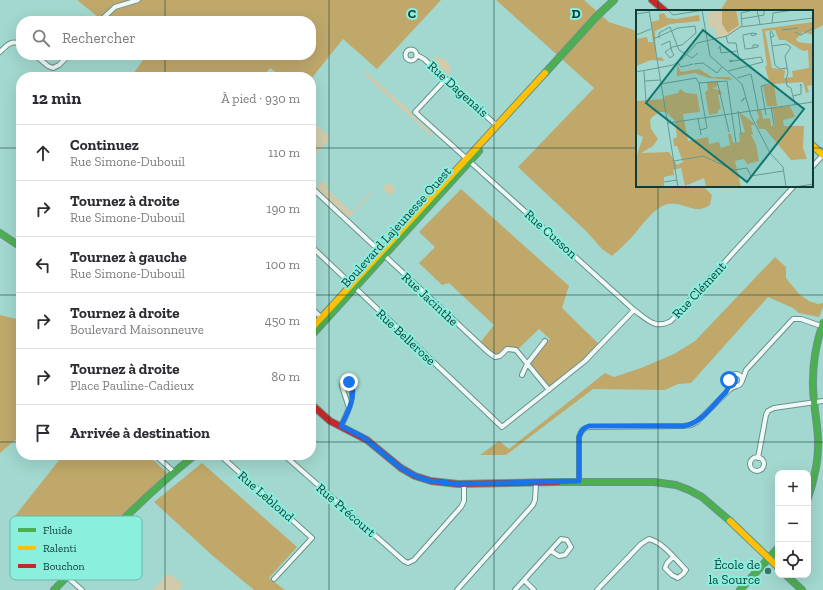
<!DOCTYPE html>
<html lang="fr">
<head>
<meta charset="utf-8">
<style>
  :root { --surface:#fff; --page:#f7f7f7; --text:#2b2b33; --muted:#7c7c81; --line:#e1e1e2 }
  body { margin:0; font-family:"Zilla Slab",serif; background:var(--page); color:var(--text) }
  .controls { position:absolute; right:12px; bottom:12px; display:grid; overflow:hidden; border-radius:8px; box-shadow:0 4px 16px #0002 }
  .controls button { width:36px; height:36px; display:grid; place-items:center; padding:0; border:0; border-bottom:1px solid var(--line); background:var(--surface); color:var(--text); font:20px sans-serif }
  .stop { position:absolute; width:12px; height:12px; margin:-9px; border:3px solid #1a73e8; border-radius:50%; background:#fff }
  .stop.end { background:#1a73e8; border-color:#fff; box-shadow:0 1px 4px #0008 }
  .list { margin:0; padding:0; list-style:none }
  h2 { display:flex; justify-content:space-between; align-items:center; height:52px; margin:0; padding:0 16px; font-size:17px }
  h2 small { font-size:13px; font-weight:400; color:var(--muted) }
  .list li { display:grid; grid-template-columns:26px 1fr auto; gap:12px; align-items:center; box-sizing:border-box; height:56px; padding:0 16px; border-top:1px solid var(--line) }
  .list b { display:block; font-size:15px; white-space:nowrap }
  .list p { margin:0; font-size:13px; white-space:nowrap; color:var(--muted) }
  .list em { font-size:13px; font-style:normal; color:var(--muted) }
  .icon { flex:none; width:22px; height:22px; fill:none; stroke:currentColor; stroke-width:2; stroke-linecap:round; stroke-linejoin:round }
  .map { position:relative; flex:none; width:823px; height:590px; overflow:hidden }
  .search { position:absolute; background:var(--surface); box-shadow:0 4px 16px #0002; left:16px; top:16px; width:300px; height:44px; display:flex; align-items:center; gap:10px; box-sizing:border-box; padding:0 14px; border-radius:16px; color:var(--muted); font-size:15px }
  .panel { position:absolute; background:var(--surface); box-shadow:0 4px 16px #0002; left:16px; top:72px; width:300px; height:388px; border-radius:16px }
  .map>svg:first-child { display:block }
</style>
</head>
<body>
<div class="map">
<svg width="823" height="590" viewBox="0 0 823 590">
  <rect width="100%" height="100%" fill="#a2d8cf"/>
  <path fill="#d1caab" d="M435,57C444,57 450,63 451,71L448,75L431,61Z
    M366,72L410,111L412,115L434,135L431,136L365,75Z
    M311,120L331,138L311,159Z
    M321,182H324L328,185L326,188L352,212L371,192L372,193L349,218L317,189V186Z
    M390,183L396,189L391,196L383,189L384,186Z
    M167,574L172,575L183,585L179,590H153Z"/>
  <path fill="#c0a86b" d="M77,0H441L377,69L343,39L311,79V77H282L270,68L263,77H131L145,57L144,55H311V21H103Z
    M496,0H584L609,22L637,31V186H703L712,195L710,205C707,207 702,209 699,209C688,209 681,202 668,204C653,207 640,229 630,239C624,245 618,251 612,256L602,249L587,232L518,167L594,88Z
    M727,0H823V25L812,31V11H720Z
    M461,189L569,286L562,308L599,344L585,360L549,390L528,363L550,339L539,329L516,351L506,350L495,357L479,344L494,325L449,283L442,285L419,263L435,247L419,232Z
    M775,257L786,267V278L799,294L809,301L818,304L823,303V307L819,317L799,313L793,308L768,297L691,383L678,384L665,390L593,389L506,455H480L499,441L509,449L605,373L614,377L641,368L674,354L695,341Z
    M0,315L21,320V435L0,453Z
    M63,455H148L167,473L82,553L72,551L15,516Z
    M202,463L297,547L269,578L285,590H254L213,556L154,502Z"/>
  <g fill="none" stroke-linecap="round" stroke-linejoin="round">
    <g stroke="#69928b" stroke-width="6">
      <path id="street" d="M100,21L115,7L138,0
        M405.5 55a5.5 5.5 0 1 1 11 0a5.5 5.5 0 1 1-11 0Z
        M0,52C7,45 11,40 21,44
        M35,55L48,66L53,68L59,65L69,55
        M417,55L424,59L497,126
        M446,79L415,112L634,310
        M812,167L823,155
        M311,187L488,352L495,357L500,356L507,349L516,350L549,390
        M311,246L502,427L585,361L634,310C647,319 655,330 671,321L794,186
        M311,308L322,318
        M730 380a6 6 0 1 1 12 0a6 6 0 1 1-12 0Z
        M522,375L527,364L545,341
        M742,381L746,370L793,319H801L821,326
        M341,426C347,414 354,400 352,386L348,381L343,383L342,386L349,408
        M155,455L174,472
        M220,455L312,538L274,579
        M284,455L404,561L408,563L414,560L461,507L464,501V484
        M750 464a7 7 0 1 1 14 0a7 7 0 1 1-14 0Z
        M758,458L766,415L768,411L774,408L823,401
        M579,481V437C581,431 583,428 589,427L683,426L691,425L697,422L730,389L736,386
        M66,576L82,590
        M524,580L534,590
        M457,590L533,505L535,500L536,482
        M515,590L561,539L567,540L571,547L565,555L559,556L551,551
        M597,590L641,544L649,539C664,543 675,559 686,570L683,574L678,578L672,575L665,568L667,563L673,557"/>
    </g>
    <g stroke="#69928b" stroke-width="8">
      <path id="fast" d="M545,73L597,16L614,0
        M0,233L21,247
        M311,336L479,151
        M558,482H654L676,485L689,490L702,497L730,521
        M808,498C814,480 819,460 818,441C818,428 815,414 814,401C811,374 814,349 823,323
        M786,575L802,590
        M54,590C99,543 144,496 195,455
        M740,590L778,548"/>
    </g>
    <g stroke="#69928b" stroke-width="8">
      <path id="slow" d="M812,145L823,155
        M311,329L545,73
        M730,521L778,567"/>
    </g>
    <g stroke="#69928b" stroke-width="8">
      <path id="jam" d="M652,0L665,11
        M311,404L330,421L367,440L401,468L415,476L431,481L458,484L558,482"/>
    </g>
    <use href="#street" stroke="#f1f9f8" stroke-width="4"/>
    <use href="#fast" stroke="#4caf50" stroke-width="6"/>
    <use href="#slow" stroke="#ffc107" stroke-width="6"/>
    <use href="#jam" stroke="#c62828" stroke-width="6"/>
  </g>
  <g fill="none" stroke-linecap="round" stroke-linejoin="round">
    <path stroke="#1a73e8" stroke-width="5" d="M349,382C359,392 346,416 341,426L363,437L397,465L406,471L420,478L431,481L458,484L579,481V437C581,431 583,428 589,426H683C701,424 713,405 726,392L728,388L729,380"/>
  </g>
  <path fill="none" stroke="#0f3c36" stroke-width="1" stroke-opacity="0.55" d="M165,0V21M329,0V590M494,0V590M658,0V11M165,55V77M0,148H21M311,148H637M812,148H823M658,186V590M0,295H21M311,295H823M0,442H21M311,442H823M165,455V590"/>
  <circle fill="#42736c" stroke="#8befde" stroke-width="1.5" cx="768" cy="571" r="4"/>
  <g text-anchor="middle" dominant-baseline="central" stroke-width="4" stroke-linejoin="round" paint-order="stroke">
    <g font-size="13" fill="#0f3c36" stroke="#8befde">
      <text transform="translate(458 89) rotate(42)">Rue Dagenais</text>
      <text transform="translate(396 227) rotate(-48)">Boulevard Lajeunesse Ouest</text>
      <text transform="translate(551 234) rotate(42)">Rue Cusson</text>
      <text transform="translate(699 290) rotate(-47)">Rue Clément</text>
      <text transform="translate(430 299) rotate(43)">Rue Jacinthe</text>
      <text transform="translate(406 337) rotate(43)">Rue Bellerose</text>
      <text transform="translate(266 496) rotate(41)">Rue Leblond</text>
      <text transform="translate(346 510) rotate(41)">Rue Précourt</text>
    </g>
    <g font-size="13" fill="#0f3c36" stroke="#8befde" text-anchor="end">
      <text x="760" y="564">École de<tspan x="760" dy="15">la Source</tspan></text>
    </g>
  </g>
  <g transform="translate(636 10)">
    <rect width="177" height="177" fill="#a2d8cf"/>
    <path d="M89,0H100L103,17L93,25L81,28L79,18H73L71,3Z" fill="#d1caab"/>
    <path d="M100,0L103,15L92,23L86,14V1ZM28,3L31,8L40,9L63,5L64,11L34,14L19,21L20,48L26,47L28,51L15,50L0,56V29L11,27L12,32H17L15,12L23,10V4ZM177,12V25L167,22L160,29L162,32L177,34V75L171,76L173,82L170,83L167,72L138,74L141,96H131L127,76L134,75L129,56H131L126,19ZM139,20L143,30H149L167,41L172,40L173,58L156,61L157,67L148,68L149,60L136,58L129,21ZM41,54L45,62L63,59L76,67H93L96,70L73,68L59,63L41,66ZM81,71V77L76,78L85,81L86,84L82,85L85,99L82,100V103L73,105L69,82L72,80L71,72ZM44,79L50,83L61,84L64,102L47,104L52,131L72,127L73,134L83,132L85,138L94,135L92,124H95L97,133L104,132L103,123L109,122L103,102L119,114L115,116L117,124L115,125L120,134L123,151L111,154L108,149L99,151L105,177H70L68,168L49,176L45,158L37,160L38,165L28,167V176L34,177H0V148L7,127L0,124V91L28,89L29,86L42,83ZM23,102H30L39,111L41,127L37,129L38,136H41L47,152L41,155L33,142L5,143L17,136L22,129L15,119L14,112L15,108ZM154,96L159,107L147,110L148,116H168L167,138L171,149L155,150L129,119H123L120,112L123,107L120,100L125,99L127,109L134,108L135,116L139,115L136,98Z" fill="#c0a86b" fill-rule="evenodd"/>
    <path fill="none" stroke="#679a92" stroke-width="1" d="M13,0L42,177M32,0L37,5L68,0M66,0L74,46L106,74L115,106L134,143L147,157L150,177M121,0L124,14M0,4L13,2M105,9L128,5V0M136,13L137,3L158,0M106,16L105,3L117,0M146,20L162,18M159,22L165,25L177,18M115,24L116,26L121,24L117,23L107,25V27L109,39H110L117,38L122,37V35H117V38M0,25L15,19M90,26L92,33H100L103,50M23,28V23L34,17L43,40L56,48L62,43M134,28L138,26L135,21L134,23L139,55L140,56L144,59L151,58M17,29L42,18L59,16L60,23L46,35L36,37L35,38L29,42L34,48L38,45L36,42V41L35,38L34,32V31L25,35M136,36L150,34L155,37L149,46L152,63L150,69L151,76L155,78L159,95M82,39L84,36L85,43L101,41M42,53L45,57L57,54M58,54L67,53L81,63L86,57M8,61L10,93M92,61L127,52L125,47L97,51L94,52V50L97,51M0,62L37,55L46,49L61,33L91,26L104,17L177,8M101,68L115,64L122,99M9,71L24,70M81,71L93,122M63,73L71,118L64,120M25,74L60,68L63,73L91,71L100,133M157,86L165,84V74L164,76M108,88L105,92L110,87M135,97L138,115M102,101L105,124M130,105L125,76L133,74M62,109L65,125M32,113L177,92M38,151L67,146L98,160L111,158L115,166L147,161M28,172L41,170M159,177L177,174"/>
    <path fill="#0f766e" fill-opacity="0.15" stroke="#0f766e" stroke-width="2" d="M67,20L168,99L111,172L10,93Z"/>
    <rect width="177" height="177" fill="none" stroke="#0f3c36" stroke-width="2"/>
  </g>
  <rect x="10" y="516" width="132" height="64" rx="6" fill="#8befde" stroke="#66b9ac" stroke-width="1"/>
  <rect x="18" y="528" width="18" height="4" fill="#4caf50"/>
  <rect x="18" y="546" width="18" height="4" fill="#ffc107"/>
  <rect x="18" y="564" width="18" height="4" fill="#c62828"/>
  <g font-size="11" fill="#0f3c36">
    <text x="43" y="534">Fluide</text>
    <text x="43" y="552">Ralenti</text>
    <text x="43" y="570">Bouchon</text>
  </g>
  <g font-size="13" text-anchor="middle" font-weight="bold" fill="#0f3c36" stroke="#8befde" stroke-width="4" stroke-linejoin="round" paint-order="stroke">
    <text x="412" y="18">C</text>
    <text x="576" y="18">D</text>
  </g>
</svg>
<div class="controls">
<button>+</button>
<button>−</button>
<button><svg class="icon" aria-label="locate" viewBox="0 0 24 24"><circle cx="12" cy="12" r="6"/><path d="M12 2v4M12 18v4M2 12h4M18 12h4"/></svg></button>
</div>
<div class="stop" style="left:729px;top:380px"></div>
<div class="stop end" style="left:349px;top:382px"></div>
<div class="search"><svg class="icon" aria-label="search" viewBox="0 0 24 24"><circle cx="10" cy="10" r="6"/><path d="M15 15l6 6"/></svg>Rechercher</div>
<section class="panel">
<h2>12 min<small>À pied · 930 m</small></h2>
<ul class="list">
<li><svg class="icon" aria-label="ahead" viewBox="0 0 24 24"><path d="M12 20V5M6 11l6-6 6 6"/></svg><div><b>Continuez</b><p>Rue Simone-Dubouil</p></div><em>110 m</em></li>
<li><svg class="icon" aria-label="right" viewBox="0 0 24 24"><path d="M7 20v-9h11M14 6l5 5-5 5"/></svg><div><b>Tournez à droite</b><p>Rue Simone-Dubouil</p></div><em>190 m</em></li>
<li><svg class="icon" aria-label="left" viewBox="0 0 24 24"><path d="M17 20v-9H6M10 6l-5 5 5 5"/></svg><div><b>Tournez à gauche</b><p>Rue Simone-Dubouil</p></div><em>100 m</em></li>
<li><svg class="icon" aria-label="right" viewBox="0 0 24 24"><path d="M7 20v-9h11M14 6l5 5-5 5"/></svg><div><b>Tournez à droite</b><p>Boulevard Maisonneuve</p></div><em>450 m</em></li>
<li><svg class="icon" aria-label="right" viewBox="0 0 24 24"><path d="M7 20v-9h11M14 6l5 5-5 5"/></svg><div><b>Tournez à droite</b><p>Place Pauline-Cadieux</p></div><em>80 m</em></li>
<li><svg class="icon" aria-label="arrive" viewBox="0 0 24 24"><path d="M6 21V4h12l-3 4 3 4H6"/></svg><div><b>Arrivée à destination</b></div></li>
</ul>
</section>
</div>
</body>
</html>
